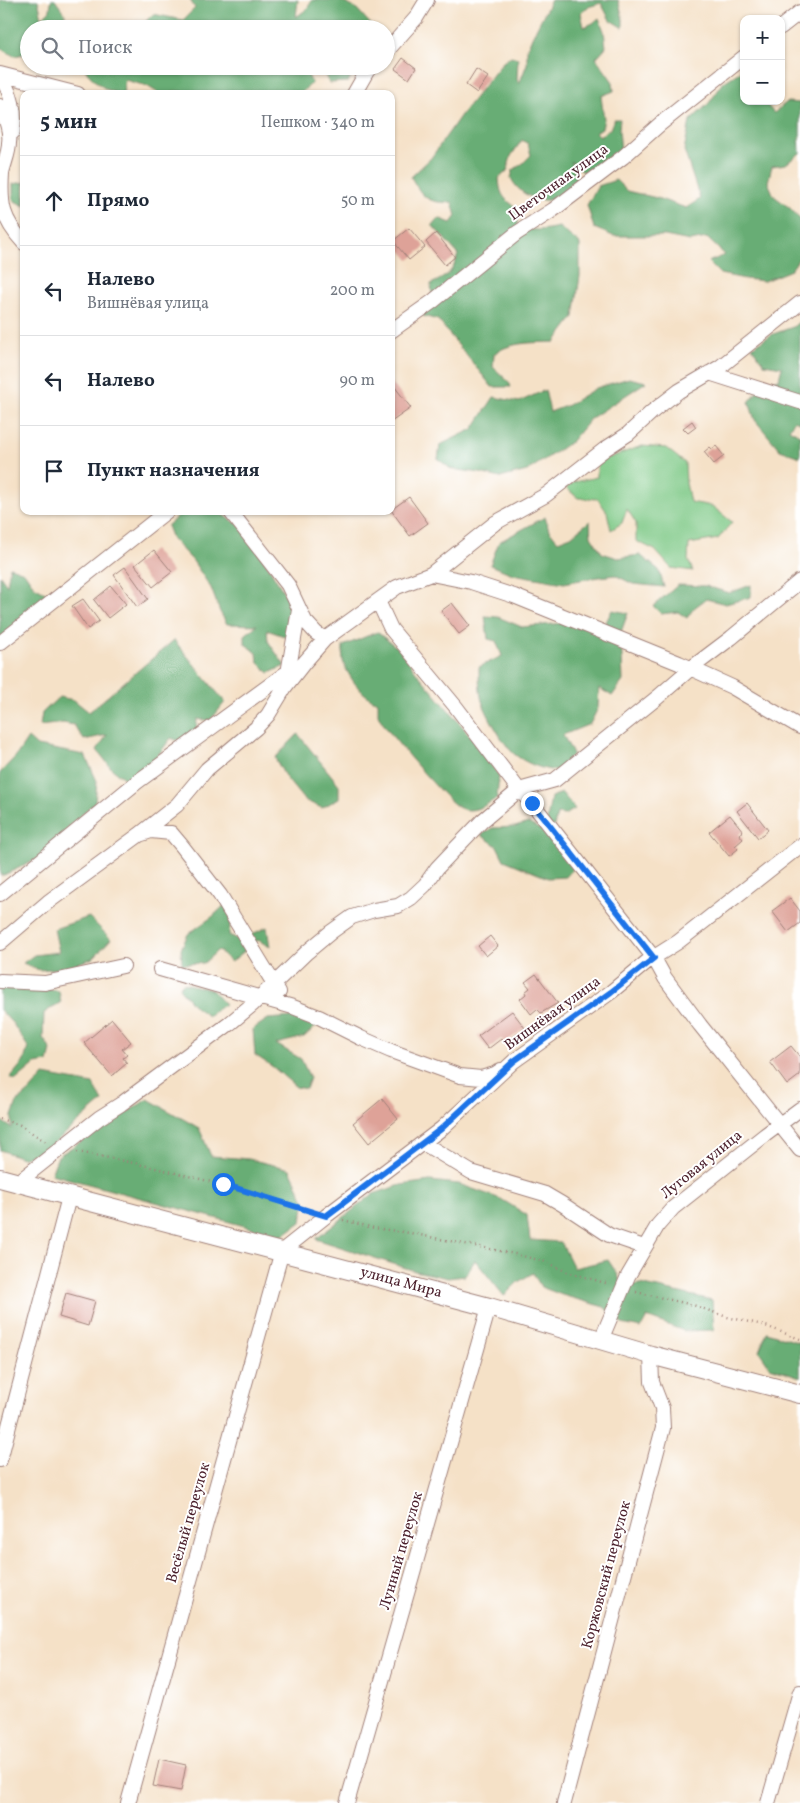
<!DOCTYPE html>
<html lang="ru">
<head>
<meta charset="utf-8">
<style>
  :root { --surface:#fff; --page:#f6f6f7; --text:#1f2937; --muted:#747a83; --line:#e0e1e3 }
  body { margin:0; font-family:Vollkorn,serif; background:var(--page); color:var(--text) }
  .controls { position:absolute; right:15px; top:15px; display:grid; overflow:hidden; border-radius:10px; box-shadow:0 1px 4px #0004 }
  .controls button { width:45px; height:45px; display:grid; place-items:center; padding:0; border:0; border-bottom:1px solid var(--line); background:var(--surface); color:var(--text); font:25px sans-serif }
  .stop { position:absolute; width:15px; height:15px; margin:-11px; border:4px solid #1a73e8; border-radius:50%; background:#fff }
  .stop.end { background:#1a73e8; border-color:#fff; box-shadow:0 1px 5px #0008 }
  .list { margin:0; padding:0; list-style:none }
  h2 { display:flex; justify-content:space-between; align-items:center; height:65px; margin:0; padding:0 20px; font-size:21px }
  h2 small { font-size:16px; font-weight:400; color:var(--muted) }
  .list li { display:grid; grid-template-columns:32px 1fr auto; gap:15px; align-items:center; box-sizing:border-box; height:90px; padding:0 20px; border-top:1px solid var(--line) }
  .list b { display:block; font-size:19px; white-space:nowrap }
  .list p { margin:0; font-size:16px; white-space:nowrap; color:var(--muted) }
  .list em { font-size:16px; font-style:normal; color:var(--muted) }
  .icon { flex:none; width:28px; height:28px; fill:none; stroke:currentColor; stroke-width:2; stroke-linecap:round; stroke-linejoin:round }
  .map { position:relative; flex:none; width:800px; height:1803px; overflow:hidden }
  .search { position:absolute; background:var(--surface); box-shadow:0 1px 4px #0004; left:20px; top:20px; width:375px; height:55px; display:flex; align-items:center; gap:12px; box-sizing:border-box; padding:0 18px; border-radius:28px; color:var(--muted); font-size:19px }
  .panel { position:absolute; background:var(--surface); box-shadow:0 1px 4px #0004; left:20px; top:90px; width:375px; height:425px; border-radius:10px }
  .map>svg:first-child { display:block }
</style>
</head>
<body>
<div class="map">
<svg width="800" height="1803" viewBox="0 0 800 1803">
  <rect width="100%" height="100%" fill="#fff"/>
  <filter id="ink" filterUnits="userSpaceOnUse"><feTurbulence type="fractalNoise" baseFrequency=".02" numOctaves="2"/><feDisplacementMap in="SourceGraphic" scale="10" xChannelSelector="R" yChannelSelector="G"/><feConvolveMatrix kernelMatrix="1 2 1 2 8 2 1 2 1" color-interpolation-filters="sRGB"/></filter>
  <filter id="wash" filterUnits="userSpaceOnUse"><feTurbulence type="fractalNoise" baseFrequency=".0096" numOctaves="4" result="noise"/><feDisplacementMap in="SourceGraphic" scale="20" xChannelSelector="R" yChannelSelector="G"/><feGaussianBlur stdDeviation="1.12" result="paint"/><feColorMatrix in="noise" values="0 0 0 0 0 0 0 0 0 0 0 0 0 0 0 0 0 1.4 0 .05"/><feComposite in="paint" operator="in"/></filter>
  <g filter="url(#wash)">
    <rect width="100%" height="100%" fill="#f5e1c7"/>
    <path fill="#7fc987" stroke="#647459" d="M642,446L666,448L685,463L686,483L690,502L712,506L732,522L718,539L689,544L688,560L693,571L671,568L655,550L636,541V523L627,509L622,523L611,530L607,512L598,499L578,498L566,488L574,482L597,477V462Z"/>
    <path fill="#67ad74" stroke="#586650" d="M0,0H38L42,18L50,10L51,0H55L65,14L64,29H29V53L14,56L0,48Z
      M190,0H298L296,17L307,9L312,0H339L357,9L375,29H141V26L153,14L183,20L195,8Z
      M551,0H618L623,19V28L610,20L601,3L588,7L581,13L584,27L593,23L599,18L604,31L606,47L596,58L613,82L614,91L601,96L604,119L602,128L596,132L600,136L610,129L614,119H620L619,130L621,151L597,173L591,169L583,172L571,161L577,183C562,209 523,204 511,178L513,170L522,164L531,155L528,144L522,140L511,156L507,171L499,178C500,195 503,198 517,208L518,226C533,232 544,230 559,227L580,244V276L574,317L555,342C534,343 511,341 494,354L493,367L509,382L511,387H492L438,320L423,316L432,294L431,284C448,276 453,272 458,254L432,225L438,218L451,223L456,216L452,202C428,204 422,197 411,177L431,158L461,115L503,62L511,56L518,58L517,79L519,84L527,64V49L532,37Z
      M83,66H303L312,83L300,94H196L194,92L174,91L170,94H160L147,86L125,80L123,94C108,94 90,79 83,66Z
      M320,66H356L348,82L329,83Z
      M744,69V101H763L774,113L787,102L800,103V136L799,137L800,153L786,164L772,166L768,182L774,196L790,208L800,219V257L791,270L764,281L745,279L720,274L708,262L725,255L707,238L690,241L665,236H613L594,228L587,205L598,186L616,180L627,191L657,198L686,208L700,199L684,150L690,121L709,103L724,82Z
      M24,182V206L13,200V184Z
      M800,321V423L795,420L789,429L800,435V457L780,450L755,420L749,402L762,386L779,379L782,367L764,364L752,347L773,334L793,327Z
      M629,378L646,382L590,419L571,442L527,471L500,478L480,473L451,469L438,459L440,445L473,429L494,397L519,402L545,390L550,412L568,405L596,388Z
      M184,511H216L245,528L295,611V631L287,637L267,630L268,641L285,666L269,673L258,662L257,653L245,644V635L257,625L227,624L220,612L211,588L193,561L172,539L167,526Z
      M545,517L549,530L558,541L571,536L590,521L591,536L602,553L618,558L640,555L659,570L664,587L633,584L615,575L592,578L564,583L513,574L490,565L499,542Z
      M10,567L24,572L34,586L45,592L46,601L0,638V575L7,585Z
      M678,585L706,586L729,593L751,585V597L726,604L706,599L694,608L687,618L678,612L661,614L653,606Z
      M612,610L628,613L621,632L623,681L612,696L599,688L598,708L590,724L563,735L573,754L557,771C541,769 527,764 514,754C503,744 487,715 482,701C479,690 479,678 479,667L502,656L496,641L488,639L485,616L498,617L522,627L564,623L582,626L605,624Z
      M377,632L399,649L417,673L473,739L499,776L497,798C486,805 472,815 458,807C446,800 381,727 378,714C378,711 378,706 378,702C363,697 348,677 343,661C342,657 343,650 343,646Z
      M174,640L225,702L210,721L197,719L196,736L181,742L171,738L153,762L125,779L112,769L97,750L107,735L84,740L74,725L63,723L40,726L42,713L59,697L74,700L89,712Z
      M298,734L339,785V798L322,808L304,800L286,778L275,758Z
      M28,738L37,746L85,755L97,781L95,802L72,824L42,857L4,875H0V773L16,756Z
      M562,793L575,809L565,815L557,814L553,831L576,865L566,877L548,878L504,860L497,846L481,835L492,828L515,827L528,823L545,832L551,797Z
      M226,904L231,917L229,935L240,940L267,927L270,947L258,940L231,962L218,950L204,963L182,964L181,949L188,934L212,917Z
      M89,917L111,939L93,958L65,968L39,970L23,963L34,955L59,952L54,929Z
      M183,983L212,990L225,1004L208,1016L195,1007L179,988Z
      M0,985L24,986L59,991L61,1002L44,1013L43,1038L51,1050L48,1062L35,1064L16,1080L10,1078L24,1061L28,1047L13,1024L0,1010Z
      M293,1017L322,1021L304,1037L276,1044L301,1059L310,1078L306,1089L296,1087L273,1067L255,1055L253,1029L268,1019Z
      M44,1075L93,1084L103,1101L46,1150L22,1158L0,1150V1120L12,1128V1116L17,1102L30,1091Z
      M148,1099L199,1128L211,1156L249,1159L290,1169L305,1202L301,1222L282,1236L51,1174L58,1156Z
      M430,1181L459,1184L501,1199L527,1215L530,1240L561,1242L574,1268L608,1260L618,1275L622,1287L640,1284L712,1300L714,1330L684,1331L647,1317L641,1328L622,1324L604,1307L562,1295L541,1287L533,1273L518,1282L504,1296L475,1260L465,1276L448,1278L415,1271L316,1239L373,1194L401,1185Z
      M767,1332L800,1343V1377L770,1367L759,1351Z"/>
    <g id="blocks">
      <path fill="#dea298" d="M403,58L416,68L409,79L395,69Z
        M476,69L488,77L477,93L466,85Z
        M409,228L425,247L409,260L393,241Z
        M436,233L455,257L445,265L426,242Z
        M391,382L411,408L391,422Z
        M692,421L696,427L688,433L683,428Z
        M716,446L724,456L714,464L704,452L710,447L712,449Z
        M409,497L428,523L410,536L391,510Z
        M154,550L172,572L153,587L135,565Z
        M125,567L148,599L137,607L114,575Z
        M111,586L126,604L108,618L94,600Z
        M83,599L99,621L88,629L72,606Z
        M452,603L470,626L459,634L441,611Z
        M747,803L768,830L758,838L737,811Z
        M730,815L743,831L739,834L743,839L735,846L738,849L729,856L709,832Z
        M790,898L800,911V923L788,932L772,911Z
        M490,936L498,946L486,956L478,946Z
        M536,974L558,1003L541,1013L537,1009L531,1014L520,999L526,994L525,992L530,988L525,982Z
        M512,1011L525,1028L505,1043L501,1039L488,1049L478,1036Z
        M112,1019L131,1042L122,1049L127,1055L123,1058L127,1063L112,1076L84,1043Z
        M791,1046L800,1057V1075L787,1085L770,1062Z
        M382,1099L398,1119L369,1143L353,1123Z
        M66,1293L95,1301L88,1326L59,1317Z
        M159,1759L186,1765L181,1791L153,1786Z"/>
    </g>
  </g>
  <g filter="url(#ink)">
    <use href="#blocks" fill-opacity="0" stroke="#a08079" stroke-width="1"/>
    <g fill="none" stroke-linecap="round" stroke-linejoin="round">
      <g stroke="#a08079" stroke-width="16">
        <path id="minor" d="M781,27L800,12
          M386,52L416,18L427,0
          M0,74L78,94
          M0,77C12,92 16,113 13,132
          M354,94L370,66
          M0,106C5,118 11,130 9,143C9,153 4,163 2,173C0,205 2,219 24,243
          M391,331L432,302L517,233L553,210L623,157L659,125L744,57
          M709,373L800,402
          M230,511L288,585L305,621L316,633L325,639
          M431,574L471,582L514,596L679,663L732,687L800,727
          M378,601L391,629L456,707L519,790L532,803L654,958L665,978L700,1025L800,1150
          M0,643L167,511
          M287,679L299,610
          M142,834L151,831L171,833L182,846L220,895L279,992
          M0,894L137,782L289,671
          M0,943L48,902L139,835L177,805L207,769L256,728L268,715L285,687L303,664L325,639L397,587L431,574L495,523L546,495L605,449L628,434L653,411L679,391L720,367L800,303
          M160,969L293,1007L319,1017L361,1038L391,1051L460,1076L481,1078L495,1074L501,1070
          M0,981L45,983L123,966
          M423,1143L471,1172L545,1194L562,1204L609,1235L644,1247
          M17,1183L99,1118L121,1104L229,1024L253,1004L307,952L331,932L352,917L374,910L398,906L411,898L425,885L437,868L456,848L482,821L519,790L555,780L658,697L690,669L731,638L800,581
          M601,1340L628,1276L658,1225L673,1208L765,1135L800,1109
          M0,1460L69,1197
          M128,1803L282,1251L326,1216L441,1129L514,1061L611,992L648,961L678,942L800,846
          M347,1803L489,1307
          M564,1803L663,1428L662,1408L652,1382L651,1355
          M768,1803L800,1692"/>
      </g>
      <g stroke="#a08079" stroke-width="20">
        <path id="major" d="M0,1178L489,1307L651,1355L800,1394"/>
      </g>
      <path stroke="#a08079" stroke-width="2.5" stroke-dasharray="1 4" stroke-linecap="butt" d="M0,1119L20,1125L46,1142
        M77,1152C157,1166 234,1187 311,1211
        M343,1220L374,1228L410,1233L515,1254L546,1262L567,1272L609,1284
        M636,1292L693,1305L727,1317L763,1325L800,1339"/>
      <use href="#minor" stroke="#fff" stroke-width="14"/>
      <use href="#major" stroke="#fff" stroke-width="18"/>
    </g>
  </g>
  <g fill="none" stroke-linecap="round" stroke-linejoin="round" filter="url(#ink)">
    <path stroke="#1a73e8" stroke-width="6" d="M223,1184L326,1216L441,1129L514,1061L611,992L654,958L532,803"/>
  </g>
  <g text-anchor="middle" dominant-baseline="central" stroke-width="4" stroke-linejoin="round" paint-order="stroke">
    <g font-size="15" fill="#4a1f2b" stroke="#fff">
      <text transform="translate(559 183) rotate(-36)">Цветочная улица</text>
      <text transform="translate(553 1014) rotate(-36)">Вишнёвая улица</text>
      <text transform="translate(702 1165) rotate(-39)">Луговая улица</text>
      <text transform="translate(401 1283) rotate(15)">улица Мира</text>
      <text transform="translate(189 1523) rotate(-74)">Весёлый переулок</text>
      <text transform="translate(402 1551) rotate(-74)">Лунный переулок</text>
      <text transform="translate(607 1575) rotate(-75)">Коржовский переулок</text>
    </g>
  </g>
</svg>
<div class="controls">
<button>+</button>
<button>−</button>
</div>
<div class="stop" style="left:223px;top:1184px"></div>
<div class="stop end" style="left:532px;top:803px"></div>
<div class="search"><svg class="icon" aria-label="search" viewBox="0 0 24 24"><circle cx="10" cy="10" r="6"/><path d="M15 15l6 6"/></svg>Поиск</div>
<section class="panel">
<h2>5 мин<small>Пешком · 340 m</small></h2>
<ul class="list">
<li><svg class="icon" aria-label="ahead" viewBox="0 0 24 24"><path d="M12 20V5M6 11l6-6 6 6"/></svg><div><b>Прямо</b></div><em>50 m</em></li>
<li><svg class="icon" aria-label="left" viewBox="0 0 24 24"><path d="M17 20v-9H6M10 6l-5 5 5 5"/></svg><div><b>Налево</b><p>Вишнёвая улица</p></div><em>200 m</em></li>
<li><svg class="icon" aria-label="left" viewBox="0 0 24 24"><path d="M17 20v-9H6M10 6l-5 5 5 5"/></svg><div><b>Налево</b></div><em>90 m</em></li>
<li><svg class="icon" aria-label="arrive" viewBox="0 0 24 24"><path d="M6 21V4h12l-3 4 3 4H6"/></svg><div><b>Пункт назначения</b></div></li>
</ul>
</section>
</div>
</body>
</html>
